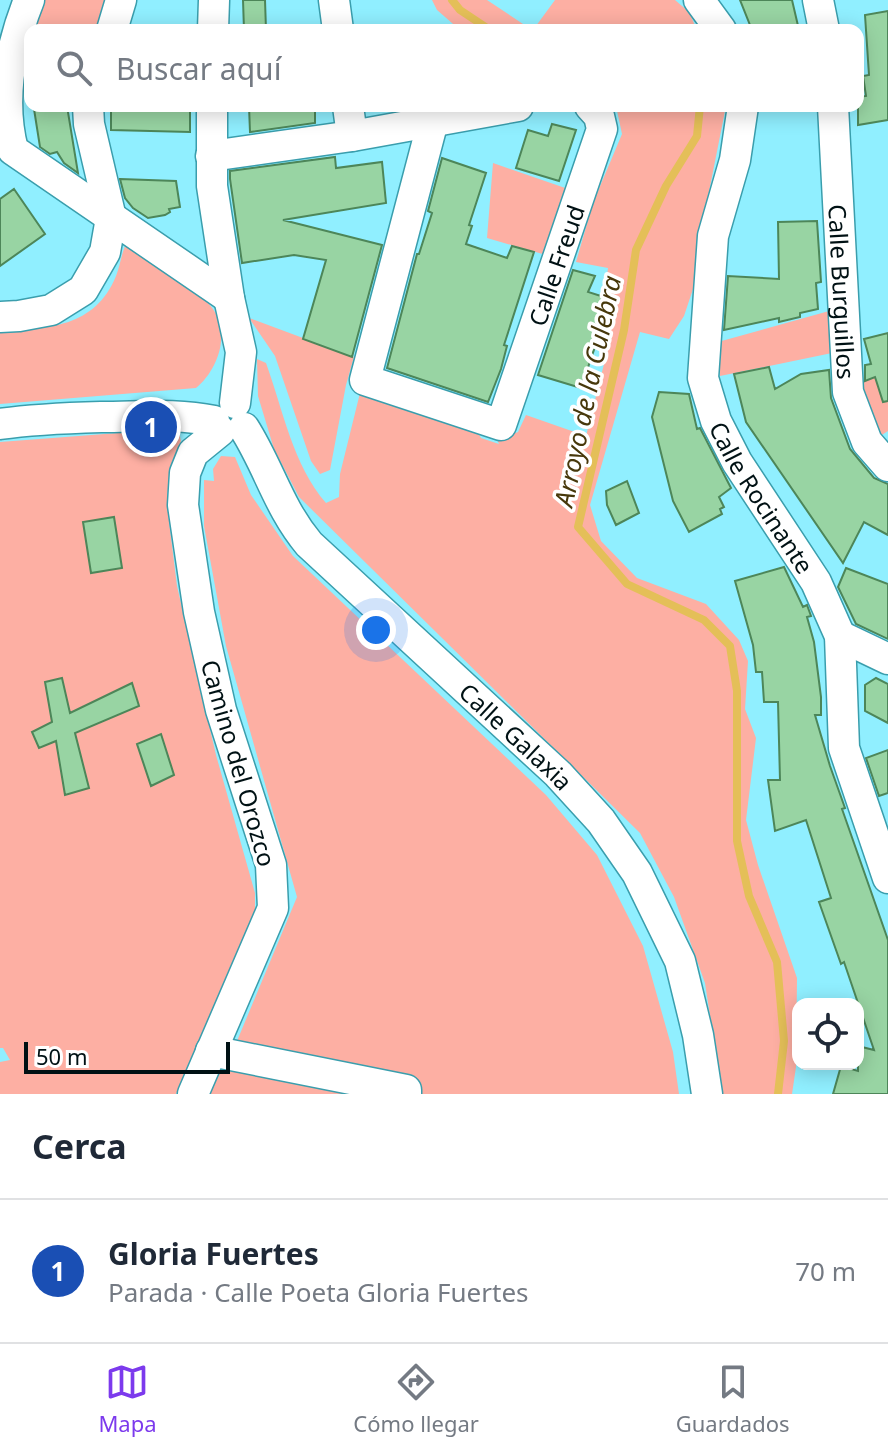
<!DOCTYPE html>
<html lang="es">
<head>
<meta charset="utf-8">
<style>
  :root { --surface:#fff; --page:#f6f6f7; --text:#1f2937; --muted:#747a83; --line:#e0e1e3; --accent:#7c3aed }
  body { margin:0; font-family:"Noto Sans",sans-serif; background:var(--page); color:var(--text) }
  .controls { position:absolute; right:24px; bottom:24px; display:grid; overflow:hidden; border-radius:16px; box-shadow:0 4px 20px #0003 }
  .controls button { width:72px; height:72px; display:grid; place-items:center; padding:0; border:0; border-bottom:2px solid var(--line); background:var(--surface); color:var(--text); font:40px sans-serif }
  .scale { position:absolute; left:24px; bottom:20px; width:206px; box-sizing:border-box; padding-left:8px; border:4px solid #001114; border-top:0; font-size:22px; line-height:28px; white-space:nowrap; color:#001114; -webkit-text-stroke:6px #fff; paint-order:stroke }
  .you { position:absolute; left:376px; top:630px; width:28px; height:28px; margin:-20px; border:6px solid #fff; border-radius:50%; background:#1a73e8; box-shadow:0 0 0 12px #1a73e833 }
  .badge { display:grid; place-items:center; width:52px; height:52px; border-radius:50%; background:var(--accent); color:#fff; font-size:26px; font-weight:700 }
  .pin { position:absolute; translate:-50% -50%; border:4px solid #fff; box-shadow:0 2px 8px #0006 }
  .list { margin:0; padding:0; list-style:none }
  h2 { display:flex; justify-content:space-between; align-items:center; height:104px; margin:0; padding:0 32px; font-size:34px }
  h2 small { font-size:26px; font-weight:400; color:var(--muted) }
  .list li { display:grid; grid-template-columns:52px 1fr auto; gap:24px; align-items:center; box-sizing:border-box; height:144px; padding:0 32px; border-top:2px solid var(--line) }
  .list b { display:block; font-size:30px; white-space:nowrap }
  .list p { margin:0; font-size:26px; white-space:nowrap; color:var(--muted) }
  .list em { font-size:26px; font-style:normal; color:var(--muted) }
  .icon { flex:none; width:44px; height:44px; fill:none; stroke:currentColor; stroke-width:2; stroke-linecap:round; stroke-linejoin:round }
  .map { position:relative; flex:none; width:888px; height:1094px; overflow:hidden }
  .search { position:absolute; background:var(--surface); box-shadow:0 4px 20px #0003; left:24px; right:24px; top:24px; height:88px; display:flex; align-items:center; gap:20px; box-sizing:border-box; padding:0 28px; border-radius:16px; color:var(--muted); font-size:30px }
  .sheet { height:248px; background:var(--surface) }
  nav { display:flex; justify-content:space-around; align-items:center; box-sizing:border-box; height:112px; border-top:2px solid var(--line); background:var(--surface); font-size:22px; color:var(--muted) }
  nav a { display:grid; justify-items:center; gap:4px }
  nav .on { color:var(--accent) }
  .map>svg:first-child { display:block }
</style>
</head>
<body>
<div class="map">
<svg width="888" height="1094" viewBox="0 0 888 1094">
  <rect width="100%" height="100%" fill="#90efff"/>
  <path fill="#fdafa3" d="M41,0H108L95,30H30V86L18,82L29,29Z
    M432,0H487L532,30H460L437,10Z
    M555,0H675L689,12L697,30H533Z
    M616,106H726L698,247L694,286L684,316L669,339L640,332L590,505L601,541L637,578L706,604L739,640L748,661L745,709L756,738L746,820L758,865L797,978L796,1067L792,1094H722L705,983L674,897L640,833L299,497L274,449L258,396L257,359L266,363C283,410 293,465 326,503L339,497L340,474L360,393L477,431L481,438L499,444L496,437L503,438L518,432L526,415L586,436L610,340L599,336L610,300L604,297L608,268L576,262L593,203L622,134Z
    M493,163L571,190L546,255L487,238Z
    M125,246H133C153,260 200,290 213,309C231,335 217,371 196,388L0,404V330C47,329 95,328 116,276C120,266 121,256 125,246Z
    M829,311L832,353L720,376L718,342Z
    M249,318L354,357L346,385L330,470L320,474L311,461L275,356Z
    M888,373V431L877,438L859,383Z
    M170,429L179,433L181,441L168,484L167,505L177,586L216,755L255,893V911L176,1094H0V1062L10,1060L3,1048H0V442Z
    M221,456L235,457L251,495L293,556L546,795L597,855L643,946L673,1052L679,1094H207L232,1053L297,897L226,646L204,526V480L214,481L213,469Z"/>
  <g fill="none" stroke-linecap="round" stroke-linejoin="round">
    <path stroke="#e4bf58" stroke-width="8" d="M452,0L460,10L490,30
      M700,106L697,136L666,186L636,250L624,330L578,527L627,584L704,620L730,646L737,691V841L749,896L777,962L784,1041L778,1094"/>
  </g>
  <path fill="#98d4a3" stroke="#4d8659" stroke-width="2" d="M243,0H265L266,30H244Z
    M740,0H792L799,30H752Z
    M888,11V120L858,125V97L866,96L863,76L869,75L865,15Z
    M48,106H67L78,173L64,163L57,152L50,154L40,147L34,109Z
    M111,106H190V132L111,130Z
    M249,106H315V123L250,132Z
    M552,124L576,130L559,181L516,168L528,130L548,136Z
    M335,157L336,168L382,162L386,203L283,220L382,245L352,357L303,339L326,260L294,255L242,263L230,179V171Z
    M442,158L486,173L469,225L472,226L466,244L507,258L512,246L534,252L504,345L507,346L501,369L488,402L387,368L417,254H419L432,213L428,211Z
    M120,179L176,181L180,207L169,209L170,212L165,215L148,218L133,208L125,198Z
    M14,189L45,234L0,266V199Z
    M817,221L821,282L816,283L818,309L800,313V317L779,322V318L724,330L728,276L779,279L778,222Z
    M573,270L595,276L588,292L604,297L593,332L599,335L581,388L538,375Z
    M888,333V401L883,402L875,377L865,381V365L871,364L864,339Z
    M769,367L775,389L801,374L829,370L831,398L850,449L874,478L888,484V535L864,522L843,563L746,422L734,374Z
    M659,392L689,394L697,429L700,428L731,488L719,497L724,507L720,509L722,514L689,532L673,501L652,417Z
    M627,481L639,513L616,525L607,505L606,491Z
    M114,517L122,568L91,573L83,522Z
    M784,567L803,607L807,605L811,616L807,617L814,642L821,697V715H815L830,766L845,808L842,809L888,940V1094H833L841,1066L858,1071V1046L874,1050L844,962L841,964L819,902L831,898L806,820L775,831L768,780H780L778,702H764L762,672H756L753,645L735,581Z
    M846,568L888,584V639L856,624L838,587Z
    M62,678L70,713L132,683L139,706L75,733L89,788L65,795L56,741L39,748L32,732L52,722L45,682Z
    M876,678L888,684V723L865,711V685Z
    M161,734L174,775L151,786L137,744Z
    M888,750V793L879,796L866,758Z"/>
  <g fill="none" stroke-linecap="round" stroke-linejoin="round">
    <g stroke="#3a9ead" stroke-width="33">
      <g id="minor">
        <path d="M29,0C10,48 0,100 13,150L229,298"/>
        <path d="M334,0L338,30"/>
        <path d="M699,0L721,30"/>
        <path d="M818,0L824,30"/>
        <path d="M112,30L121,0"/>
        <path d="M213,30L214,0"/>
        <path d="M212,106V186L229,298L241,352L235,403"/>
        <path d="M348,106L352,136"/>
        <path id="s1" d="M743,106L735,160L713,236L703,378L716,421L737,462L816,582L840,636L844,748L888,878"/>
        <path id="s2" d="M833,106L848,392L867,442L888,466"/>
        <path id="s3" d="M433,121L365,380L501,425L602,129L599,116L590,106"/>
        <path d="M211,156L352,136L518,106"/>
        <path d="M0,317L19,316L51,310L83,290L105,252L111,218L89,124L88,106"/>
        <path d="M0,424C34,419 66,418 101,417C140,417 176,413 214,421"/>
        <path id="s4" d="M244,428C269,467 278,507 309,544L558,774L601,821L637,873L680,961L698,1035L707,1094"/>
        <path d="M840,636L888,659"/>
        <path d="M211,1051L406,1090V1094"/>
        <path d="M193,1094L273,908L271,865L221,710L199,612L183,505L185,473L193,453L220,431"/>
      </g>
    </g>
    <use href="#minor" stroke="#fff" stroke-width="30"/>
  </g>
  <g text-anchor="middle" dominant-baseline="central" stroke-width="7" stroke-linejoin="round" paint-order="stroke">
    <g font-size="24" fill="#001114" stroke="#fff">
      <text stroke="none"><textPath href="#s3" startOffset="580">Calle Freud</textPath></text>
      <text stroke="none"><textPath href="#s2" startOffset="186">Calle Burguillos</textPath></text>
      <text stroke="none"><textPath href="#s1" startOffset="410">Calle Rocinante</textPath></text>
      <text stroke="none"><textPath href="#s4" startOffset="416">Calle Galaxia</textPath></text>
      <text transform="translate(239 763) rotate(74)">Camino del Orozco</text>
    </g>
    <g font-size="26" font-style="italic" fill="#47380b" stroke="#fff">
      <text transform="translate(587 391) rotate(-78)">Arroyo de la Culebra</text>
    </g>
  </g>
</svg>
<div class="controls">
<button><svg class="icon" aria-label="locate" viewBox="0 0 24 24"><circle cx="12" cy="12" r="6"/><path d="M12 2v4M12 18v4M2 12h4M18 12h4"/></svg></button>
</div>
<div class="scale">50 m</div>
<div class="you"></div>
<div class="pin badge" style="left:151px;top:427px;background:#1a4fb4">1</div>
<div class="search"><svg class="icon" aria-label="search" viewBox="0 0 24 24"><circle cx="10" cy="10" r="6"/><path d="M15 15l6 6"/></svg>Buscar aquí</div>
</div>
<section class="sheet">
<h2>Cerca<small></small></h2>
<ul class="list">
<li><span class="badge" style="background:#1a4fb4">1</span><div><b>Gloria Fuertes</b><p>Parada · Calle Poeta Gloria Fuertes</p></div><em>70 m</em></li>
</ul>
</section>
<nav>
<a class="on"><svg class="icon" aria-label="map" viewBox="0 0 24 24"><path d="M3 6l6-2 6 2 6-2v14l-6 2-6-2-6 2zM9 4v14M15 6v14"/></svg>Mapa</a>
<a><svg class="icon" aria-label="directions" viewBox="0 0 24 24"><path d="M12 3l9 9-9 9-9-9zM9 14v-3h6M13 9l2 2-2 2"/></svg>Cómo llegar</a>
<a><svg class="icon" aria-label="saved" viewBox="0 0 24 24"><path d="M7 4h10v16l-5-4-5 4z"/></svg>Guardados</a>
</nav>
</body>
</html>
